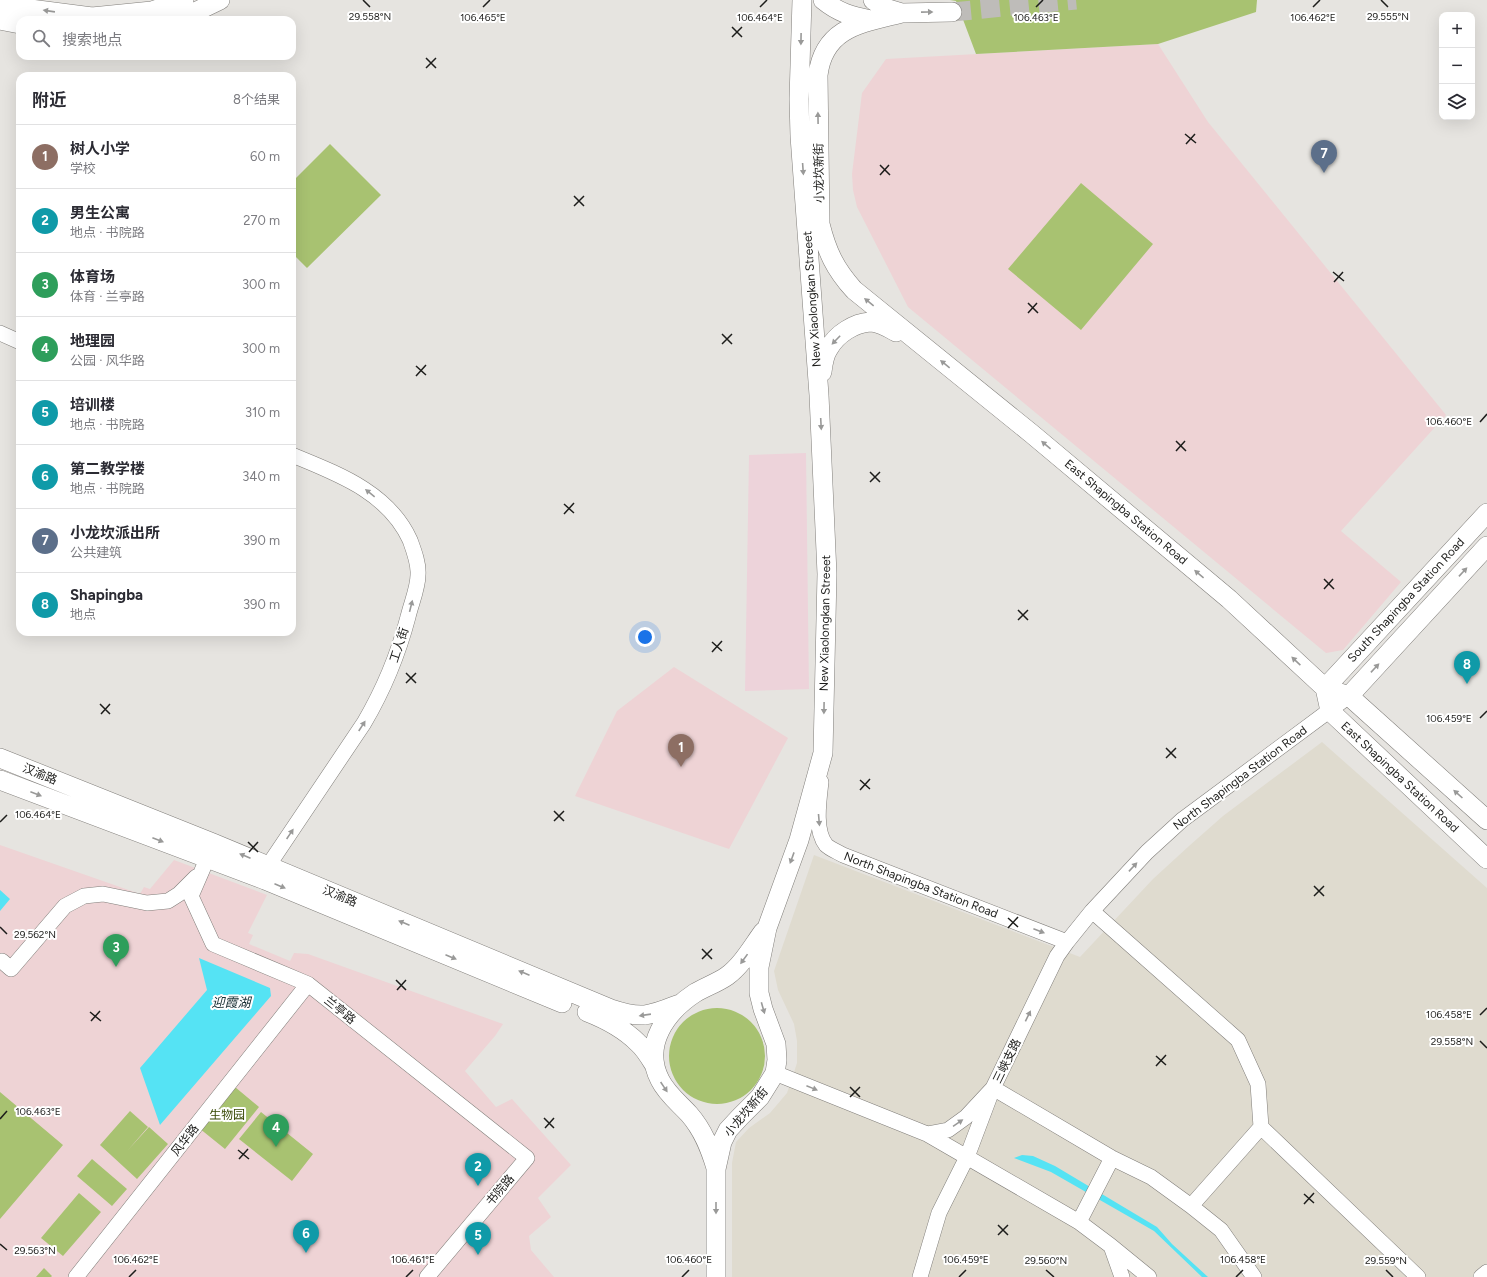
<!DOCTYPE html>
<html lang="zh">
<head>
<meta charset="utf-8">
<style>
  :root { --surface:#fff; --page:#f7f7f7; --text:#2b2b33; --muted:#7c7c81; --line:#e1e1e2; --accent:#1a73e8 }
  body { margin:0; font-family:Figtree,"Noto Sans SC",sans-serif; background:var(--page); color:var(--text) }
  .controls { position:absolute; right:12px; top:12px; display:grid; overflow:hidden; border-radius:8px; box-shadow:0 4px 16px #0002 }
  .controls button { width:36px; height:36px; display:grid; place-items:center; padding:0; border:0; border-bottom:1px solid var(--line); background:var(--surface); color:var(--text); font:20px sans-serif }
  .you { position:absolute; left:645px; top:637px; width:14px; height:14px; margin:-10px; border:3px solid #fff; border-radius:50%; background:#1a73e8; box-shadow:0 0 0 6px #1a73e833 }
  .badge { display:grid; place-items:center; width:26px; height:26px; border-radius:50%; background:var(--accent); color:#fff; font-size:13px; font-weight:700 }
  .pin { position:absolute; translate:-50% -33px; filter:drop-shadow(0 1px 2px #0008) }
  .pin::after { content:''; position:absolute; top:21px; width:14px; height:12px; background:inherit; clip-path:polygon(0 0,100% 0,50% 100%) }
  .list { margin:0; padding:0; list-style:none }
  h2 { display:flex; justify-content:space-between; align-items:center; height:52px; margin:0; padding:0 16px; font-size:17px }
  h2 small { font-size:13px; font-weight:400; color:var(--muted) }
  .list li { display:grid; grid-template-columns:26px 1fr auto; gap:12px; align-items:center; box-sizing:border-box; height:64px; padding:0 16px; border-top:1px solid var(--line) }
  .list b { display:block; font-size:15px; white-space:nowrap }
  .list p { margin:0; font-size:13px; white-space:nowrap; color:var(--muted) }
  .list em { font-size:13px; font-style:normal; color:var(--muted) }
  .icon { flex:none; width:22px; height:22px; fill:none; stroke:currentColor; stroke-width:2; stroke-linecap:round; stroke-linejoin:round }
  .map { position:relative; flex:none; width:1487px; height:1277px; overflow:hidden }
  .search { position:absolute; background:var(--surface); box-shadow:0 4px 16px #0002; left:16px; top:16px; width:280px; height:44px; display:flex; align-items:center; gap:10px; box-sizing:border-box; padding:0 14px; border-radius:12px; color:var(--muted); font-size:15px }
  .panel { position:absolute; background:var(--surface); box-shadow:0 4px 16px #0002; left:16px; top:72px; width:280px; height:564px; border-radius:12px }
  .map>svg:first-child { display:block }
</style>
</head>
<body>
<div class="map">
<svg width="1487" height="1277" viewBox="0 0 1487 1277">
  <rect width="100%" height="100%" fill="#e6e4e0"/>
  <path fill="#dfdbcf" d="M1322,742L1487,888V1277H732V1163L736,1142L749,1128L770,1113L787,1093L797,1063V1041L794,1024L778,990L774,971L814,855L1080,957L1153,879L1189,846L1223,816Z"/>
  <path fill="#eed3d5" d="M1158,44L1208,122L1446,415L1341,531L1401,582L1343,650L1326,653L908,307L857,207L853,190L852,174L862,93L886,59Z
    M674,667L788,738L729,849L575,796L617,711Z
    M0,845L140,894L144,887L150,889L174,860L267,895L248,933L253,935L249,944L290,961L294,953L308,954L503,1024L495,1036L465,1071L496,1107L512,1099L571,1165L538,1198L551,1217L529,1236L531,1250L554,1277H0Z"/>
  <path fill="#edd3da" d="M806,453L809,689L745,691L749,455Z"/>
  <path fill="#a8c271" d="M950,0H1257L1256,12L1158,44L976,54L956,1Z
    M330,144L381,195L307,268L292,253V182Z
    M1081,183L1153,244L1081,330L1008,269Z
    M669 1056a48 48 0 1 1 96 0a48 48 0 1 1-96 0Z
    M229,1082L259,1107L225,1149L194,1124Z
    M0,1092L63,1145L0,1219Z
    M130,1111L148,1127L128,1150L149,1127L168,1144L137,1179L100,1145Z
    M261,1112L313,1154L292,1181L239,1139Z
    M92,1159L127,1189L112,1206L77,1176Z
    M79,1193L101,1212L63,1256L41,1238Z
    M44,1268L52,1276L51,1277H36Z"/>
  <path fill="#55e3f4" d="M0,890L10,899L0,911Z
    M199,958L270,988L271,996L160,1125L140,1068L207,990Z
    M1022,1155L1033,1156L1055,1166L1157,1227L1172,1244L1208,1277H1202L1154,1231L1051,1172L1014,1158Z"/>
  <g fill="none" stroke-linecap="round" stroke-linejoin="round">
    <path stroke="#bebcb9" stroke-width="19" stroke-dasharray="19 10" stroke-linecap="butt" d="M952,12L1076,0"/>
    <g stroke="#807e7a" stroke-width="16">
      <path id="minor" d="M0,333L20,342
        M821,782C819,800 814,830 826,845C830,849 838,852 843,855L1067,942L1092,911L1147,852L1182,820L1349,696
        M207,859L191,896L213,944L308,984L527,1158L427,1277
        M268,866L364,723C384,689 398,655 408,617C411,604 418,588 418,575C419,564 414,551 410,540C388,492 338,474 292,455
        M1092,911L1238,1040L1258,1084L1261,1127L1418,1277
        M2,961L11,969L65,906L84,896L103,894L147,903L168,901L179,894L196,877
        M775,1073L927,1134L948,1130L966,1117L993,1088L1057,956L1067,942
        M927,1134L1079,1222L1111,1246L1149,1277
        M1191,1206L1261,1127
        M1079,1222L1112,1158
        M1111,1246L1122,1277
        M76,1277L308,984
        M920,1277L939,1213L967,1157L993,1088L1112,1158L1151,1177L1191,1206L1221,1230L1254,1277
        M1481,1277L1487,1272"/>
    </g>
    <g stroke="#807e7a" stroke-width="20">
      <path id="major" d="M823,0C839,13 851,16 871,20
        M873,0L885,8L902,13L952,12
        M0,5L92,17L152,11L184,0
        M902,13C862,23 824,27 818,75L820,224C827,252 835,269 854,290L1032,434L1229,599L1325,688L1349,696L1487,820
        M0,20L20,24
        M173,20L191,14L220,0
        M822,372C823,363 824,355 829,348C837,334 854,323 870,322C879,322 889,328 896,332
        M1325,688L1330,711L1487,859
        M1325,688L1487,513
        M1349,696L1487,546
        M0,758L213,843L611,1009C644,1020 651,1015 682,1003
        M0,780L265,880L562,1003
        M587,1012C605,1019 624,1029 638,1043C645,1049 650,1058 655,1066
        M716,1168C710,1148 703,1130 689,1114C679,1103 667,1094 660,1080C642,1045 666,1012 695,993C705,987 717,983 727,976C742,965 752,947 763,932
        M716,1277V1169L722,1142L728,1130L740,1117L760,1097L775,1073L777,1060L776,1044L763,1009L759,993V967L767,928L799,840L823,753L827,574L819,395L800,136L799,99L802,0"/>
    </g>
    <use href="#minor" stroke="#fff" stroke-width="15"/>
    <use href="#major" stroke="#fff" stroke-width="19"/>
  </g>
  <defs><path id="oneway-solid" d="M-6-.8H1V-3.2L6.5 0L1 3.2V.8H-6Z"/></defs>
  <g fill="#999998">
    <use href="#oneway-solid" transform="translate(49 11) rotate(-172)"/>
    <use href="#oneway-solid" transform="translate(927 12) rotate(-1)"/>
    <use href="#oneway-solid" transform="translate(801 39) rotate(91)"/>
    <use href="#oneway-solid" transform="translate(818 118) rotate(-91)"/>
    <use href="#oneway-solid" transform="translate(803 169) rotate(86)"/>
    <use href="#oneway-solid" transform="translate(869 302) rotate(-141)"/>
    <use href="#oneway-solid" transform="translate(836 340) rotate(134)"/>
    <use href="#oneway-solid" transform="translate(945 364) rotate(-141)"/>
    <use href="#oneway-solid" transform="translate(821 424) rotate(87)"/>
    <use href="#oneway-solid" transform="translate(1046 445) rotate(-140)"/>
    <use href="#oneway-solid" transform="translate(370 493) rotate(-141)"/>
    <use href="#oneway-solid" transform="translate(1463 572) rotate(-47)"/>
    <use href="#oneway-solid" transform="translate(1199 574) rotate(-140)"/>
    <use href="#oneway-solid" transform="translate(411 606) rotate(-76)"/>
    <use href="#oneway-solid" transform="translate(1296 661) rotate(-137)"/>
    <use href="#oneway-solid" transform="translate(1375 668) rotate(-47)"/>
    <use href="#oneway-solid" transform="translate(824 708) rotate(91)"/>
    <use href="#oneway-solid" transform="translate(362 726) rotate(-57)"/>
    <use href="#oneway-solid" transform="translate(36 794) rotate(21)"/>
    <use href="#oneway-solid" transform="translate(1458 794) rotate(-138)"/>
    <use href="#oneway-solid" transform="translate(819 820) rotate(85)"/>
    <use href="#oneway-solid" transform="translate(290 834) rotate(-56)"/>
    <use href="#oneway-solid" transform="translate(158 840) rotate(21)"/>
    <use href="#oneway-solid" transform="translate(245 856) rotate(-157)"/>
    <use href="#oneway-solid" transform="translate(792 858) rotate(110)"/>
    <use href="#oneway-solid" transform="translate(1133 867) rotate(-47)"/>
    <use href="#oneway-solid" transform="translate(280 886) rotate(23)"/>
    <use href="#oneway-solid" transform="translate(404 923) rotate(-157)"/>
    <use href="#oneway-solid" transform="translate(1039 931) rotate(21)"/>
    <use href="#oneway-solid" transform="translate(451 957) rotate(23)"/>
    <use href="#oneway-solid" transform="translate(744 959) rotate(126)"/>
    <use href="#oneway-solid" transform="translate(524 973) rotate(-157)"/>
    <use href="#oneway-solid" transform="translate(763 1008) rotate(74)"/>
    <use href="#oneway-solid" transform="translate(645 1015) rotate(172)"/>
    <use href="#oneway-solid" transform="translate(1028 1016) rotate(-64)"/>
    <use href="#oneway-solid" transform="translate(664 1087) rotate(56)"/>
    <use href="#oneway-solid" transform="translate(812 1088) rotate(22)"/>
    <use href="#oneway-solid" transform="translate(958 1123) rotate(-34)"/>
    <use href="#oneway-solid" transform="translate(716 1208) rotate(90)"/>
  </g>
  <path fill="none" stroke="#1d1d1b" stroke-width="1.5" d="M363,0L370,7M1381,0L1388,7M483,7L490,0M760,7L767,0M1036,7L1043,0M1313,7L1320,0M732,27L742,37M732,37L742,27M426,58L436,68M426,68L436,58M1185,134L1196,143M1186,144L1195,134M880,165L890,175M880,175L889,165M574,196L584,206M574,206L584,196M1333,272L1344,281M1334,282L1343,272M1028,303L1038,313M1028,313L1037,303M722,334L732,344M722,344L732,334M416,366L426,375M416,376L426,365M1480,422L1487,414M1176,441L1186,451M1176,451L1185,441M870,472L880,482M870,482L880,472M564,504L574,513M564,514L574,503M1324,579L1334,589M1324,589L1333,579M1018,610L1028,620M1018,620L1028,610M712,642L722,651M712,652L722,641M406,673L416,683M406,683L416,673M100,704L110,714M101,714L110,704M1480,718L1487,711M1166,748L1176,758M1166,758L1176,748M860,780L870,789M860,790L870,779M554,811L564,821M554,821L564,811M0,822L7,815M248,842L258,852M249,852L258,842M1314,886L1324,896M1314,896L1324,886M1008,918L1018,927M0,927L7,934M1008,928L1018,917M702,949L712,959M702,959L712,949M396,980L406,990M397,990L406,980M90,1012L101,1021M1480,1015L1487,1008M91,1021L100,1011M1480,1041L1487,1048M1156,1056L1166,1065M1156,1066L1166,1055M850,1087L860,1097M850,1097L860,1087M544,1118L554,1128M0,1119L7,1111M545,1128L554,1118M238,1150L249,1159M239,1159L248,1149M1304,1194L1314,1203M1304,1204L1314,1193M998,1225L1008,1235M998,1235L1008,1225M0,1244L7,1250M1046,1270L1054,1277M1386,1270L1393,1277M129,1277L136,1270M406,1277L413,1270M682,1277L689,1270M959,1277L966,1270M1236,1277L1243,1270"/>
  <g text-anchor="middle" dominant-baseline="central" stroke-width="4" stroke-linejoin="round" paint-order="stroke">
    <g font-size="12" fill="#1d1d1b" stroke="#fff">
      <text transform="translate(819 173) rotate(-91)">小龙坎新街</text>
      <text transform="translate(812 299) rotate(-94)">New Xiaolongkan Streeet</text>
      <text transform="translate(1126 512) rotate(40)">East Shapingba Station Road</text>
      <text transform="translate(1406 600) rotate(-47)">South Shapingba Station Road</text>
      <text transform="translate(825 623) rotate(-89)">New Xiaolongkan Streeet</text>
      <text transform="translate(399 645) rotate(-72)">工人街</text>
      <text transform="translate(40 774) rotate(22)">汉渝路</text>
      <text transform="translate(1400 777) rotate(43)">East Shapingba Station Road</text>
      <text transform="translate(1240 778) rotate(-37)">North Shapingba Station Road</text>
      <text transform="translate(921 885) rotate(21)">North Shapingba Station Road</text>
      <text transform="translate(340 896) rotate(23)">汉渝路</text>
      <text transform="translate(340 1010) rotate(39)">兰亭路</text>
      <text transform="translate(1007 1061) rotate(-64)">三峡支路</text>
      <text transform="translate(746 1112) rotate(-50)">小龙坎新街</text>
      <text transform="translate(185 1140) rotate(-52)">风华路</text>
      <text transform="translate(500 1190) rotate(-50)">书院路</text>
    </g>
    <g font-size="12" fill="#354600" stroke="#fff">
      <text x="227" y="1115">生物园</text>
    </g>
    <g font-size="13" font-style="italic" fill="#182f33" stroke="#fff">
      <text x="231" y="1002">迎霞湖</text>
    </g>
  </g>
  <g font-size="10" text-anchor="middle" fill="#1d1d1b" stroke="#fff" stroke-width="4" stroke-linejoin="round" paint-order="stroke">
    <text x="370" y="20">29.558°N</text>
    <text x="1388" y="20">29.555°N</text>
    <text x="483" y="21">106.465°E</text>
    <text x="760" y="21">106.464°E</text>
    <text x="1036" y="21">106.463°E</text>
    <text x="1313" y="21">106.462°E</text>
    <text x="1449" y="425">106.460°E</text>
    <text x="1449" y="722">106.459°E</text>
    <text x="38" y="818">106.464°E</text>
    <text x="35" y="938">29.562°N</text>
    <text x="1449" y="1018">106.458°E</text>
    <text x="1452" y="1045">29.558°N</text>
    <text x="38" y="1115">106.463°E</text>
    <text x="35" y="1254">29.563°N</text>
    <text x="136" y="1263">106.462°E</text>
    <text x="413" y="1263">106.461°E</text>
    <text x="689" y="1263">106.460°E</text>
    <text x="966" y="1263">106.459°E</text>
    <text x="1243" y="1263">106.458°E</text>
    <text x="1046" y="1264">29.560°N</text>
    <text x="1386" y="1264">29.559°N</text>
  </g>
</svg>
<div class="controls">
<button>+</button>
<button>−</button>
<button><svg class="icon" aria-label="layers" viewBox="0 0 24 24"><path d="M12 4l9 5-9 5-9-5zM3 14l9 5 9-5"/></svg></button>
</div>
<div class="you"></div>
<div class="pin badge" style="left:681px;top:767px;background:#8d6e63">1</div>
<div class="pin badge" style="left:478px;top:1186px;background:#0f9aa8">2</div>
<div class="pin badge" style="left:116px;top:967px;background:#2e9e5b">3</div>
<div class="pin badge" style="left:276px;top:1147px;background:#2e9e5b">4</div>
<div class="pin badge" style="left:478px;top:1255px;background:#0f9aa8">5</div>
<div class="pin badge" style="left:306px;top:1253px;background:#0f9aa8">6</div>
<div class="pin badge" style="left:1324px;top:173px;background:#5c6f8a">7</div>
<div class="pin badge" style="left:1467px;top:684px;background:#0f9aa8">8</div>
<div class="search"><svg class="icon" aria-label="search" viewBox="0 0 24 24"><circle cx="10" cy="10" r="6"/><path d="M15 15l6 6"/></svg>搜索地点</div>
<section class="panel">
<h2>附近<small>8个结果</small></h2>
<ul class="list">
<li><span class="badge" style="background:#8d6e63">1</span><div><b>树人小学</b><p>学校</p></div><em>60 m</em></li>
<li><span class="badge" style="background:#0f9aa8">2</span><div><b>男生公寓</b><p>地点 · 书院路</p></div><em>270 m</em></li>
<li><span class="badge" style="background:#2e9e5b">3</span><div><b>体育场</b><p>体育 · 兰亭路</p></div><em>300 m</em></li>
<li><span class="badge" style="background:#2e9e5b">4</span><div><b>地理园</b><p>公园 · 风华路</p></div><em>300 m</em></li>
<li><span class="badge" style="background:#0f9aa8">5</span><div><b>培训楼</b><p>地点 · 书院路</p></div><em>310 m</em></li>
<li><span class="badge" style="background:#0f9aa8">6</span><div><b>第二教学楼</b><p>地点 · 书院路</p></div><em>340 m</em></li>
<li><span class="badge" style="background:#5c6f8a">7</span><div><b>小龙坎派出所</b><p>公共建筑</p></div><em>390 m</em></li>
<li><span class="badge" style="background:#0f9aa8">8</span><div><b>Shapingba</b><p>地点</p></div><em>390 m</em></li>
</ul>
</section>
</div>
</body>
</html>
